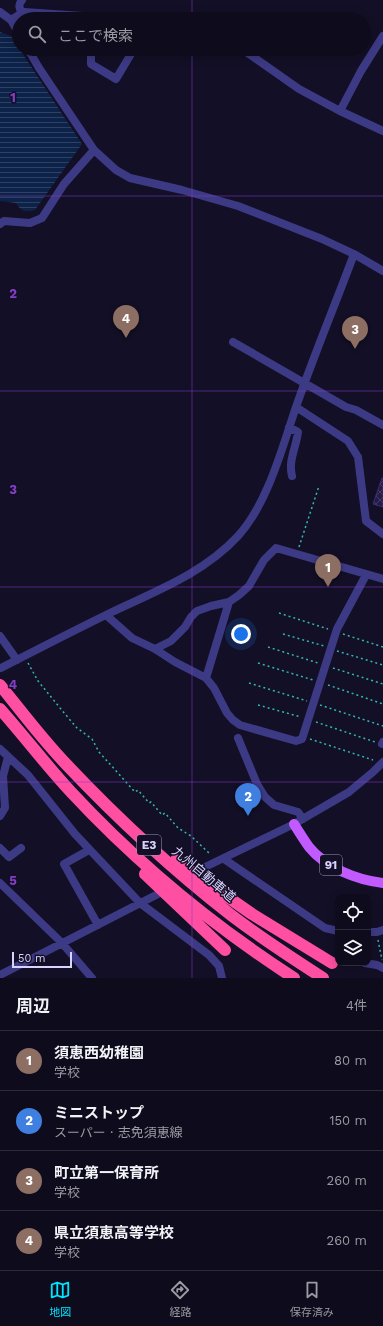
<!DOCTYPE html>
<html lang="ja">
<head>
<meta charset="utf-8">
<style>
  :root { --surface:#0e0b1c; --page:#171425; --text:#f1f3f6; --muted:#9b9ba3; --line:#2e2b3b; --accent:#00e5ff }
  body { margin:0; font-family:"Work Sans","Noto Sans JP",sans-serif; background:var(--page); color:var(--text) }
  .controls { position:absolute; right:12px; bottom:12px; display:grid; overflow:hidden; border-radius:8px; box-shadow:0 2px 10px #0003 }
  .controls button { width:36px; height:36px; display:grid; place-items:center; padding:0; border:0; border-bottom:1px solid var(--line); background:var(--surface); color:var(--text); font:20px sans-serif }
  .scale { position:absolute; left:12px; bottom:10px; width:60px; box-sizing:border-box; padding-left:4px; border:2px solid #d9d4ff; border-top:0; font-size:11px; line-height:14px; white-space:nowrap; color:#d9d4ff; -webkit-text-stroke:3px #130f26; paint-order:stroke }
  .you { position:absolute; left:241px; top:634px; width:14px; height:14px; margin:-10px; border:3px solid #fff; border-radius:50%; background:#1a73e8; box-shadow:0 0 0 6px #1a73e833 }
  .badge { display:grid; place-items:center; width:26px; height:26px; border-radius:50%; background:var(--accent); color:#fff; font-size:13px; font-weight:700 }
  .pin { position:absolute; translate:-50% -33px; filter:drop-shadow(0 1px 2px #0008) }
  .pin::after { content:''; position:absolute; top:21px; width:14px; height:12px; background:inherit; clip-path:polygon(0 0,100% 0,50% 100%) }
  .list { margin:0; padding:0; list-style:none }
  h2 { display:flex; justify-content:space-between; align-items:center; height:52px; margin:0; padding:0 16px; font-size:17px }
  h2 small { font-size:13px; font-weight:400; color:var(--muted) }
  .list li { display:grid; grid-template-columns:26px 1fr auto; gap:12px; align-items:center; box-sizing:border-box; height:60px; padding:0 16px; border-top:1px solid var(--line) }
  .list b { display:block; font-size:15px; white-space:nowrap }
  .list p { margin:0; font-size:13px; white-space:nowrap; color:var(--muted) }
  .list em { font-size:13px; font-style:normal; color:var(--muted) }
  .icon { flex:none; width:22px; height:22px; fill:none; stroke:currentColor; stroke-width:2; stroke-linecap:round; stroke-linejoin:round }
  .map { position:relative; flex:none; width:383px; height:978px; overflow:hidden }
  .search { position:absolute; background:var(--surface); box-shadow:0 2px 10px #0003; left:12px; right:12px; top:12px; height:44px; display:flex; align-items:center; gap:10px; box-sizing:border-box; padding:0 14px; border-radius:22px; color:var(--muted); font-size:15px }
  .sheet { height:292px; background:var(--surface) }
  nav { display:flex; justify-content:space-around; align-items:center; box-sizing:border-box; height:56px; border-top:1px solid var(--line); background:var(--surface); font-size:11px; color:var(--muted) }
  nav a { display:grid; justify-items:center; gap:2px }
  nav .on { color:var(--accent) }
  .map>svg:first-child { display:block }
</style>
</head>
<body>
<div class="map">
<svg width="383" height="978" viewBox="0 0 383 978">
  <defs>
    <pattern id="water-rules" width="6" height="5" patternUnits="userSpaceOnUse"><rect width="6" height="5" fill="#0c2248"/><path d="M0 2.5h6" fill="none" stroke="#2f4163"/></pattern>
    <pattern id="building-cross-hatch" width="8" height="8" patternUnits="userSpaceOnUse"><rect width="8" height="8" fill="#241b47"/><path d="M0 0l8 8M0 8l8-8" fill="none" stroke="#433b63"/></pattern>
  </defs>
  <rect width="100%" height="100%" fill="#130f26"/>
  <path fill="url(#water-rules)" d="M0,32L11,36L82,144L35,210C26,212 21,212 16,203L0,201Z"/>
  <path fill="url(#building-cross-hatch)" stroke="#3b2d73" d="M382,478H383V507L373,504Z"/>
  <g fill="none" stroke-linecap="round" stroke-linejoin="round">
    <path stroke="#2fb8b0" stroke-width="1.5" stroke-dasharray="2 3" stroke-linecap="butt" d="M299,547L319,486
      M279,613L328,629
      M283,634L324,646
      M343,634L383,647
      M268,647L318,663
      M337,651L383,665
      M28,663L38,681L65,714L77,728L92,739L99,752L135,792L138,790L149,803L151,802L162,815L165,813L178,828L191,836L211,855
      M258,663L313,680
      M333,668L383,684
      M249,683L307,701
      M328,685L383,704
      M258,705L301,717
      M320,705L383,726
      M316,722L375,742
      M310,739L373,760
      M378,940L382,960"/>
    <path stroke="#3d3a85" stroke-width="8" d="M0,12L11,20L19,34
      M22,13C19,8 18,5 22,0
      M11,20L24,12L127,19
      M28,49L39,68L94,150L116,170L130,178L182,190L238,206L322,239L354,254L383,271
      M91,49V64L116,79L134,49
      M242,49L299,89L340,111L383,131
      M340,111L361,71L383,36
      M0,224L4,221L30,223L42,218L64,184L94,150
      M233,342L346,407L356,410L383,425
      M296,407L348,441L358,457L366,521L383,534
      M289,427L298,432C296,448 288,461 292,476
      M106,615L132,638L155,649L175,662L206,678L214,688L227,713L233,720L240,725L296,741L302,739L337,629L366,575
      M0,636L17,660
      M155,649L171,641L185,627L191,617L197,611L211,606L229,602L239,595L249,586L264,560L276,548L383,579
      M1,668C38,649 75,630 112,612C156,591 204,573 238,536C268,503 282,448 296,407C314,355 335,305 354,254
      M206,678L229,602
      M238,738L257,784L265,797L274,805L298,812L303,819
      M383,742L382,744H383
      M0,749L28,775L75,834L140,903L209,955L219,966L222,978
      M0,816L5,808L3,776L8,757
      M0,848L9,857L21,848
      M89,850L64,864L98,925
      M224,859L325,928L338,931
      M203,868L294,824L349,792L373,772L383,762
      M0,883L62,943L92,978
      M368,932H377L383,930
      M365,963L377,965L383,968
      M0,975L158,894"/>
    <path stroke="#c25bff" stroke-width="10" d="M294,824C299,832 304,840 309,847C326,868 357,880 383,883"/>
    <path stroke="#ff4fa3" stroke-width="12" d="M0,685C22,712 42,739 66,764C117,818 172,869 231,915C261,938 292,958 323,978
      M0,709C24,736 46,765 71,792C137,863 212,925 294,978
      M176,860L209,884L252,914L332,963
      M145,874L225,950"/>
  </g>
  <path fill="none" stroke="#843dc5" stroke-width="1" stroke-opacity="0.55" d="M192,0V19M192,49V978M0,196H383M0,391H383M0,587H383M0,782H383"/>
  <g text-anchor="middle" dominant-baseline="central" stroke-width="3" stroke-linejoin="round" paint-order="stroke">
    <g fill="#130f26" stroke="#9e99be" stroke-width="1">
      <rect x="137" y="835" width="24" height="20" rx="3"/>
      <rect x="320" y="855" width="22" height="20" rx="3"/>
    </g>
    <g font-size="12" font-weight="bold" fill="#d9d4ff">
      <text x="149" y="845">E3</text>
      <text x="331" y="865">91</text>
    </g>
    <g font-size="13" fill="#d9d4ff" stroke="#130f26">
      <text transform="translate(204 874) rotate(40)">九州自動車道</text>
    </g>
  </g>
  <g font-size="13" text-anchor="middle" font-weight="bold" fill="#843dc5" stroke="#130f26" stroke-width="3" stroke-linejoin="round" paint-order="stroke">
    <text x="13" y="102">1</text>
    <text x="13" y="298">2</text>
    <text x="13" y="494">3</text>
    <text x="13" y="689">4</text>
    <text x="13" y="885">5</text>
  </g>
</svg>
<div class="controls">
<button><svg class="icon" aria-label="locate" viewBox="0 0 24 24"><circle cx="12" cy="12" r="6"/><path d="M12 2v4M12 18v4M2 12h4M18 12h4"/></svg></button>
<button><svg class="icon" aria-label="layers" viewBox="0 0 24 24"><path d="M12 4l9 5-9 5-9-5zM3 14l9 5 9-5"/></svg></button>
</div>
<div class="scale">50 m</div>
<div class="you"></div>
<div class="pin badge" style="left:328px;top:587px;background:#8d6e63">1</div>
<div class="pin badge" style="left:248px;top:816px;background:#3f7fe0">2</div>
<div class="pin badge" style="left:355px;top:349px;background:#8d6e63">3</div>
<div class="pin badge" style="left:126px;top:338px;background:#8d6e63">4</div>
<div class="search"><svg class="icon" aria-label="search" viewBox="0 0 24 24"><circle cx="10" cy="10" r="6"/><path d="M15 15l6 6"/></svg>ここで検索</div>
</div>
<section class="sheet">
<h2>周辺<small>4件</small></h2>
<ul class="list">
<li><span class="badge" style="background:#8d6e63">1</span><div><b>須恵西幼稚園</b><p>学校</p></div><em>80 m</em></li>
<li><span class="badge" style="background:#3f7fe0">2</span><div><b>ミニストップ</b><p>スーパー · 志免須恵線</p></div><em>150 m</em></li>
<li><span class="badge" style="background:#8d6e63">3</span><div><b>町立第一保育所</b><p>学校</p></div><em>260 m</em></li>
<li><span class="badge" style="background:#8d6e63">4</span><div><b>県立須恵高等学校</b><p>学校</p></div><em>260 m</em></li>
</ul>
</section>
<nav>
<a class="on"><svg class="icon" aria-label="map" viewBox="0 0 24 24"><path d="M3 6l6-2 6 2 6-2v14l-6 2-6-2-6 2zM9 4v14M15 6v14"/></svg>地図</a>
<a><svg class="icon" aria-label="directions" viewBox="0 0 24 24"><path d="M12 3l9 9-9 9-9-9zM9 14v-3h6M13 9l2 2-2 2"/></svg>経路</a>
<a><svg class="icon" aria-label="saved" viewBox="0 0 24 24"><path d="M7 4h10v16l-5-4-5 4z"/></svg>保存済み</a>
</nav>
</body>
</html>
